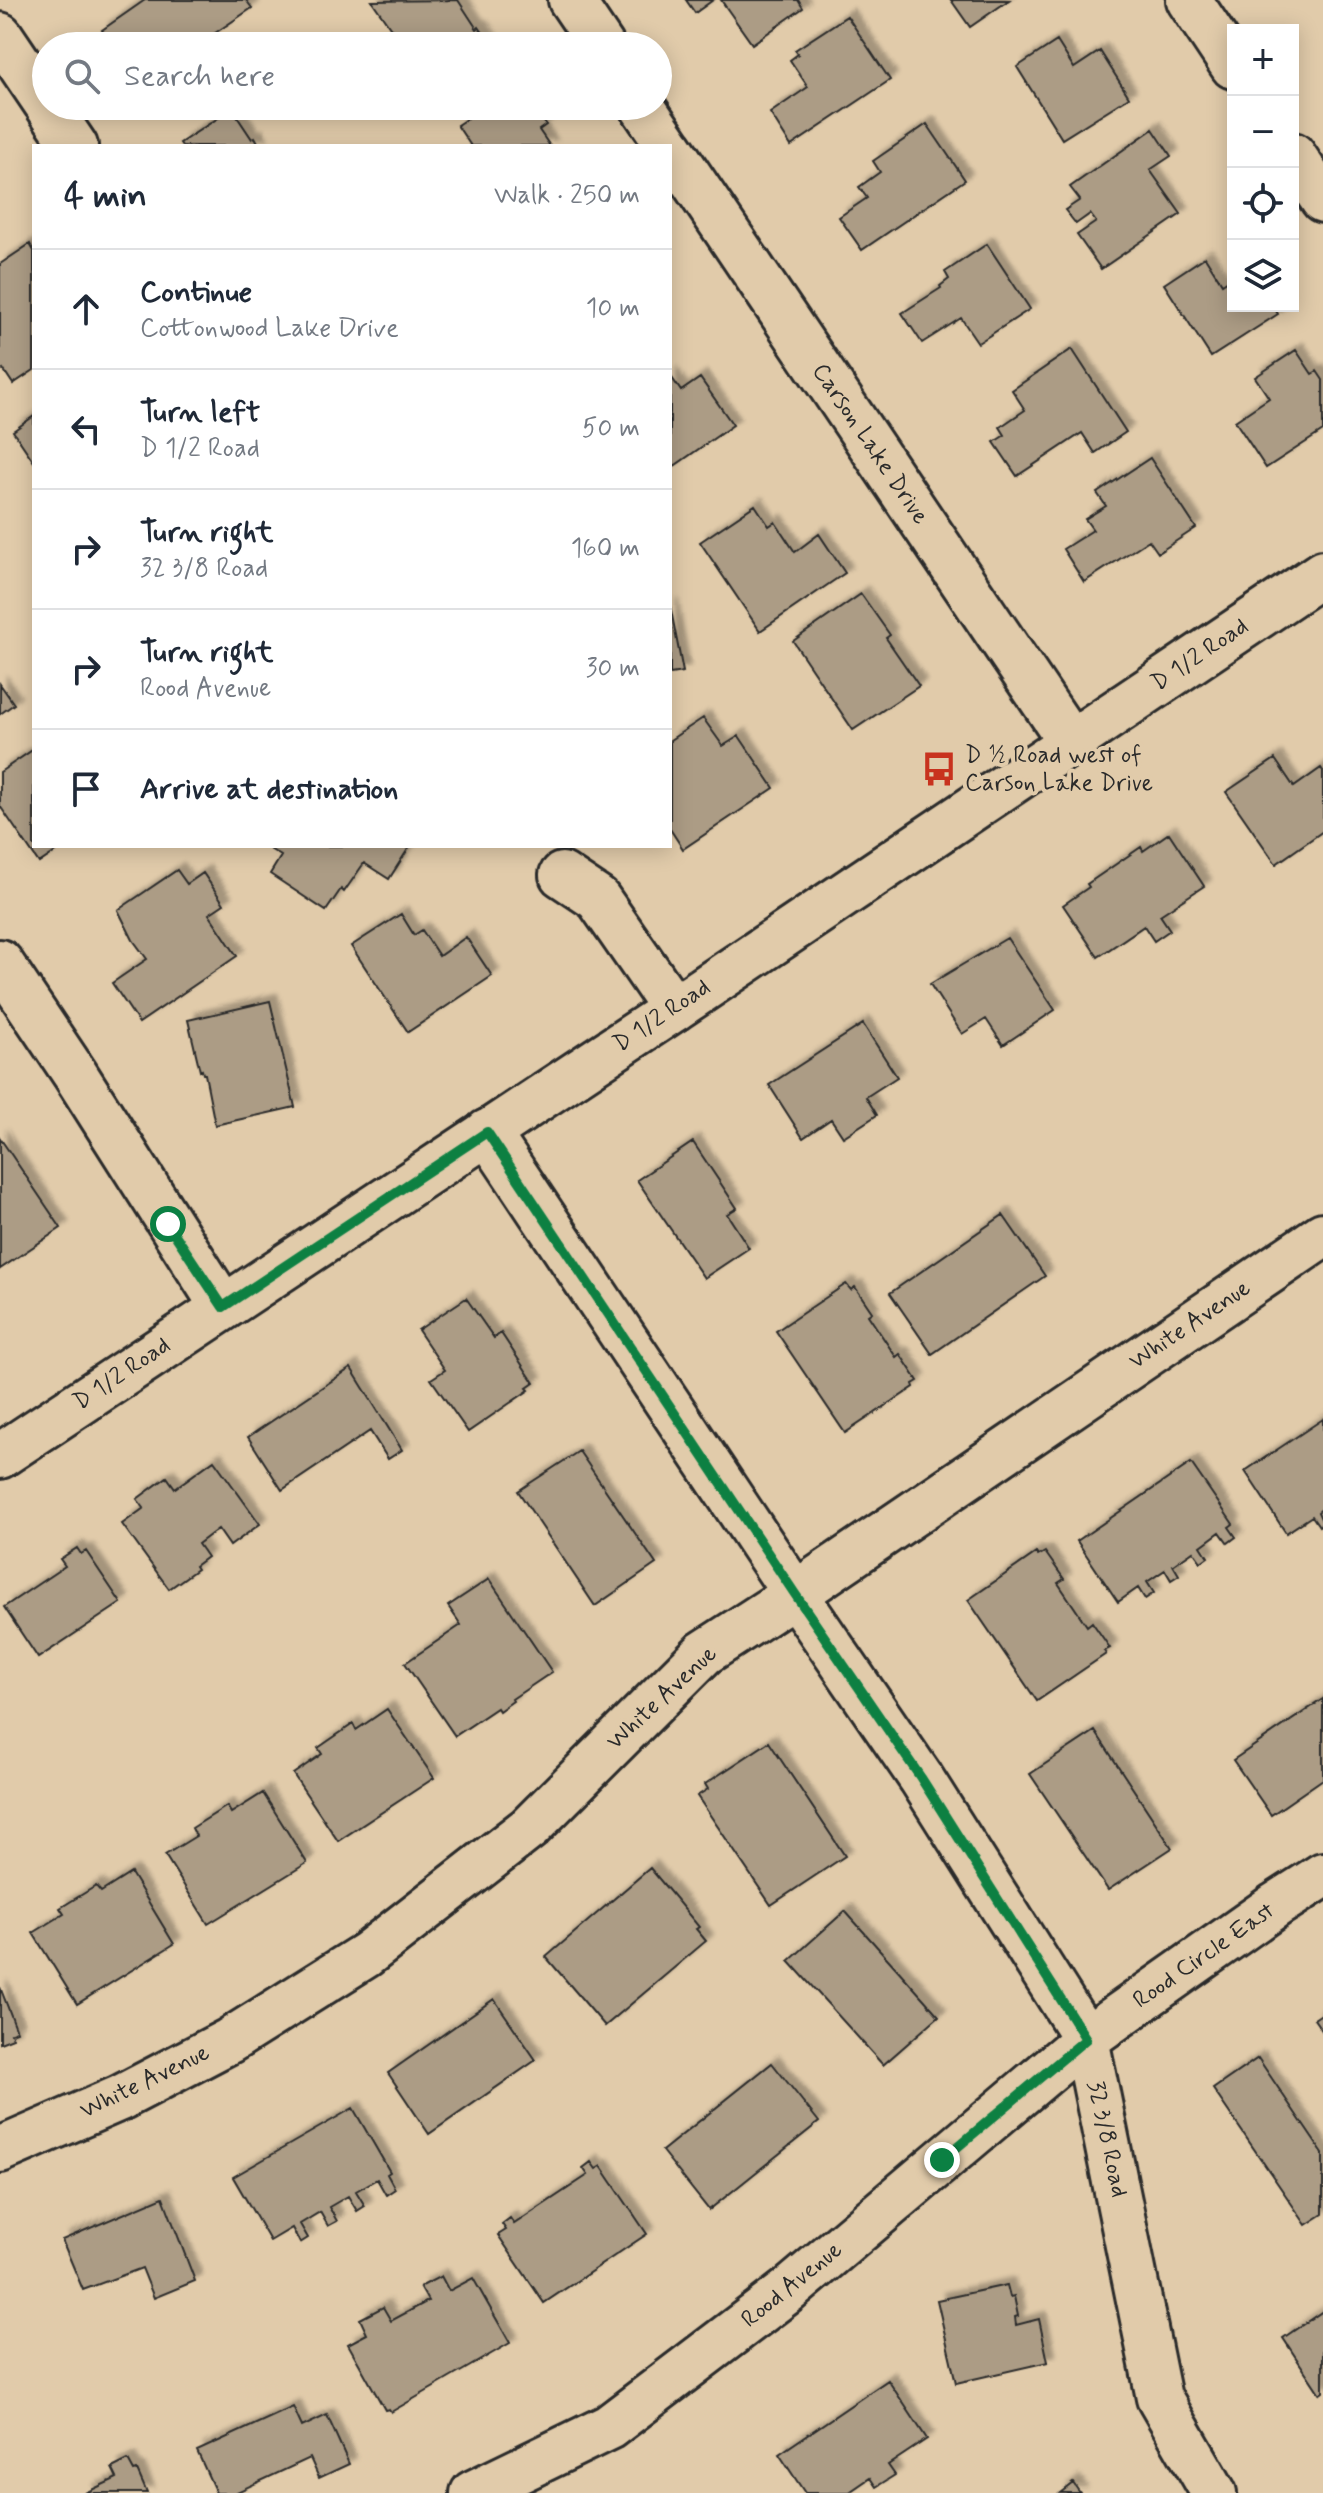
<!DOCTYPE html>
<html lang="en">
<head>
<meta charset="utf-8">
<style>
  :root { --surface:#fff; --page:#f2f2f3; --text:#1f2937; --muted:#747a83; --line:#e0e1e3 }
  body { margin:0; font-family:Mynerve,sans-serif; background:var(--page); color:var(--text) }
  .controls { position:absolute; right:24px; top:24px; display:grid; overflow:hidden; border-radius:0px; box-shadow:0 4px 20px #0003 }
  .controls button { width:72px; height:72px; display:grid; place-items:center; padding:0; border:0; border-bottom:2px solid var(--line); background:var(--surface); color:var(--text); font:40px sans-serif }
  .stop { position:absolute; width:24px; height:24px; margin:-18px; border:6px solid #0b8043; border-radius:50%; background:#fff }
  .stop.end { background:#0b8043; border-color:#fff; box-shadow:0 2px 8px #0008 }
  .list { margin:0; padding:0; list-style:none }
  h2 { display:flex; justify-content:space-between; align-items:center; height:104px; margin:0; padding:0 32px; font-size:34px }
  h2 small { font-size:26px; font-weight:400; color:var(--muted) }
  .list li { display:grid; grid-template-columns:52px 1fr auto; gap:24px; align-items:center; box-sizing:border-box; height:120px; padding:0 32px; border-top:2px solid var(--line) }
  .list b { display:block; font-size:30px; white-space:nowrap }
  .list p { margin:0; font-size:26px; white-space:nowrap; color:var(--muted) }
  .list em { font-size:26px; font-style:normal; color:var(--muted) }
  .icon { flex:none; width:44px; height:44px; fill:none; stroke:currentColor; stroke-width:2; stroke-linecap:round; stroke-linejoin:round }
  .map { position:relative; flex:none; width:1323px; height:2493px; overflow:hidden }
  .search { position:absolute; background:var(--surface); box-shadow:0 4px 20px #0003; left:32px; top:32px; width:640px; height:88px; display:flex; align-items:center; gap:20px; box-sizing:border-box; padding:0 28px; border-radius:44px; color:var(--muted); font-size:30px }
  .panel { position:absolute; background:var(--surface); box-shadow:0 4px 20px #0003; left:32px; top:144px; width:640px; height:704px; border-radius:0px }
  .map>svg:first-child { display:block }
</style>
</head>
<body>
<div class="map">
<svg width="1323" height="2493" viewBox="0 0 1323 2493">
  <defs>
    <filter id="shadow"><feDropShadow dx="7" dy="-7" stdDeviation="2" flood-color="#0004"/></filter>
  </defs>
  <rect width="100%" height="100%" fill="#e1cbaa"/>
  <filter id="ink" filterUnits="userSpaceOnUse"><feTurbulence type="fractalNoise" baseFrequency=".0125" numOctaves="2"/><feDisplacementMap in="SourceGraphic" scale="16" xChannelSelector="R" yChannelSelector="G"/><feConvolveMatrix kernelMatrix="1 2 1 2 8 2 1 2 1" color-interpolation-filters="sRGB"/></filter>
  <g filter="url(#ink)">
    <path fill="#ac9c85" stroke="#2b2b2b" stroke-width="2" filter="url(#shadow)" d="M145,0H246L252,8L202,42L205,46H113L102,30Z
      M458,0L477,29L479,27L492,46H396L394,43L399,40L372,1Z
      M686,0H713L695,13Z
      M721,0H798L803,8L752,44Z
      M951,0H1009L970,27Z
      M847,16L890,80L791,146L770,113L808,87L790,60L798,54L795,50Z
      M1057,41L1074,68L1100,51L1129,97L1062,139L1017,67Z
      M486,106H534L546,125L539,130L550,146H471L457,125Z
      M232,109L252,139L255,137L260,146H182L180,143Z
      M927,124L965,180L862,250L839,217L867,198L859,187L880,172L873,161Z
      M1153,129L1171,156L1150,170L1181,214L1101,269L1077,235L1096,222L1090,214L1076,224L1065,210L1080,200L1070,187Z
      M30,244L34,251V370L13,384L3,369L0,371V264Z
      M987,244L1030,309L978,343L961,318L922,343L902,313L941,288L940,286L949,279L945,272Z
      M1205,257L1222,284L1233,277V306H1273L1278,314L1211,357L1164,284Z
      M1072,349L1126,432L1095,453L1082,433L1017,476L994,442L1005,435L1000,427L1025,410L1012,390Z
      M1296,350L1312,374L1317,371L1323,380V431L1266,468L1235,421L1269,398L1255,377Z
      M670,375L681,391L700,378L733,425L670,469Z
      M34,416V462L13,431Z
      M1150,458L1196,528L1158,553L1149,540L1084,582L1063,549L1093,530L1085,519L1106,506L1097,493Z
      M755,505L769,526L775,522L795,552L819,534L845,573L760,631L700,542Z
      M861,594L890,635L886,638L919,686L853,730L793,641Z
      M670,605L683,672L670,674Z
      M0,684L14,704L0,714Z
      M703,718L723,746L739,736L774,788L683,849L670,829V740Z
      M34,749V846H64L39,863L0,806V772Z
      M1275,759L1294,787L1321,768L1323,771V831L1276,864L1226,792Z
      M1169,833L1204,886L1160,915L1170,930L1154,941L1144,926L1098,957L1063,905L1089,887L1087,884L1141,847L1143,851Z
      M265,846H410L389,879L364,863L344,892L341,889L326,911L270,874L281,856Z
      M177,870L187,884L203,873L224,904L209,914L237,956L139,1023L112,983L147,959L133,940L118,910Z
      M401,914L414,935L422,930L439,956L466,937L492,976L408,1032L351,946Z
      M1007,938L1055,1010L1003,1045L986,1019L962,1034L930,984Z
      M270,1001L295,1107L215,1125L205,1074H203L202,1070L200,1071L188,1020Z
      M863,1024L897,1077L866,1097L877,1115L843,1137L831,1119L803,1138L769,1085Z
      M0,1138L61,1228L0,1269Z
      M693,1142L737,1208L727,1214L749,1248L704,1278L637,1180Z
      M1003,1215L1045,1276L932,1354L890,1293Z
      M846,1284L851,1290L855,1287L872,1312L868,1315L896,1357L900,1354L918,1381L913,1384L914,1387L845,1433L776,1331Z
      M466,1298L494,1338L501,1333L534,1383L527,1388L529,1390L468,1432L431,1379L445,1370L418,1330Z
      M351,1368L402,1450L388,1459L370,1431L282,1490L248,1437Z
      M1323,1419V1508L1318,1512L1323,1523L1319,1526L1312,1516L1286,1533L1245,1471Z
      M579,1451L656,1564L595,1606L518,1491Z
      M214,1460L260,1524L230,1546L218,1529L198,1544L207,1557L195,1566L197,1569L169,1589L122,1524L144,1508L137,1499L167,1477L175,1488Z
      M1191,1463L1233,1524L1229,1527L1236,1537L1228,1543L1220,1532L1201,1546L1208,1557L1201,1562L1193,1551L1173,1565L1179,1575L1171,1580L1165,1570L1147,1582L1154,1593L1145,1599L1138,1588L1118,1602L1077,1541Z
      M77,1548L81,1554L86,1551L121,1603L38,1658L4,1607L65,1566L60,1559Z
      M1045,1552L1064,1579L1058,1583L1087,1626L1092,1622L1110,1648L1104,1651L1106,1654L1037,1701L968,1600L1036,1553L1038,1556Z
      M489,1579L552,1672L512,1699L513,1701L499,1711L497,1708L455,1736L405,1663L461,1625L448,1606Z
      M1323,1699V1779L1271,1815L1233,1760Z
      M387,1709L434,1778L338,1841L293,1774L322,1754L318,1748L353,1724L356,1730Z
      M1095,1731L1172,1848L1108,1890L1030,1774Z
      M769,1742L845,1856L771,1905L697,1796L708,1789L705,1784Z
      M263,1793L307,1863L208,1924L165,1855L196,1836L192,1828L227,1806L231,1813Z
      M650,1868L699,1927L696,1929L706,1941L605,2026L546,1957Z
      M131,1873L174,1944L77,2004L33,1933L64,1914L60,1908L96,1886L101,1892Z
      M845,1911L939,2016L883,2065L789,1961Z
      M0,1987L17,2031L11,2033L13,2038L0,2043Z
      M494,1999L536,2060L429,2134L388,2073Z
      M1323,2013V2032L1314,2019Z
      M1258,2058L1323,2154V2214L1306,2225L1213,2089Z
      M772,2063L819,2122L709,2210L662,2151Z
      M353,2108L390,2172L387,2174L395,2189L386,2195L377,2179L356,2191L365,2206L357,2211L348,2196L329,2207L337,2221L328,2226L320,2212L300,2224L308,2238L300,2243L292,2228L270,2241L233,2177Z
      M591,2162L596,2169L601,2166L647,2234L544,2303L498,2235L506,2230L502,2224L510,2218L514,2224L588,2175L583,2168Z
      M163,2197L195,2281L154,2298L142,2268L83,2290L62,2240Z
      M441,2276L449,2291L473,2278L510,2343L391,2412L389,2409L385,2410L348,2344L367,2334L360,2319L383,2307L391,2321L428,2301L420,2287Z
      M1007,2285L1010,2297L1014,2296L1018,2316L1015,2317L1016,2325L1039,2319L1048,2362L956,2383L937,2300Z
      M1323,2311V2392L1320,2394L1283,2338Z
      M888,2380L927,2439L888,2465L895,2475L876,2487L870,2478L848,2493H805L779,2454Z
      M293,2407L302,2427L327,2415L349,2464L319,2478L310,2458L235,2493H216L197,2451Z
      M128,2460L134,2471L137,2470L147,2493H85L117,2478L112,2468Z
      M1073,2483L1080,2493H1060Z"/>
    <g fill="none" stroke-linecap="round" stroke-linejoin="round">
      <g stroke="#2b2b2b" stroke-width="50">
        <path id="minor" d="M571,0L602,46
          M1189,0L1233,66
          M0,35L46,103
          M48,106L75,146
          M642,106L669,146
          M670,147L1070,741
          M1293,155L1323,200
          M562,875L598,899L674,1009
          M0,962L75,1074L223,1307
          M487,1132L795,1594L921,1778L1086,2039L1159,2398L1214,2493
          M0,2150L120,2098L229,2041L366,1955L529,1828L704,1653L795,1594L1323,1235
          M473,2493L609,2427L789,2290L1086,2039L1276,1905L1323,1875"/>
      </g>
      <g stroke="#2b2b2b" stroke-width="50">
        <path id="secondary" d="M0,1456L674,1009L1323,573"/>
      </g>
      <use href="#minor" stroke="#e1cbaa" stroke-width="44"/>
      <use href="#secondary" stroke="#e1cbaa" stroke-width="44"/>
    </g>
  </g>
  <g fill="none" stroke-linecap="round" stroke-linejoin="round" filter="url(#ink)">
    <path stroke="#0b8043" stroke-width="10" d="M168,1224L223,1307L487,1132L795,1594L921,1778L1086,2039L942,2160"/>
  </g>
  <defs>
    <g id="bus-bare" transform="scale(2.76)"><path d="M-5-6H5V4H4V6H2V4H-2V6H-4V4H-5ZM-3.5-4V0h7V-4ZM-3.5 1.2v1.5H-2V1.2ZM2 1.2v1.5H3.5V1.2Z" fill="#c8321e" stroke="#e1cbaa" stroke-width="2.5" paint-order="stroke"/></g>
  </defs>
  <g fill-rule="evenodd">
    <use href="#bus-bare" x="939" y="769"/>
  </g>
  <g text-anchor="middle" dominant-baseline="central" stroke-width="8" stroke-linejoin="round" paint-order="stroke">
    <g font-size="24" fill="#2b2b2b" stroke="#e1cbaa">
      <text transform="translate(870 444) rotate(56)">Carson Lake Drive</text>
      <text transform="translate(1200 655) rotate(-34)">D 1/2 Road</text>
      <text transform="translate(662 1016) rotate(-34)">D 1/2 Road</text>
      <text transform="translate(1190 1325) rotate(-34)">White Avenue</text>
      <text transform="translate(122 1374) rotate(-34)">D 1/2 Road</text>
      <text transform="translate(662 1698) rotate(-43)">White Avenue</text>
      <text transform="translate(1204 1956) rotate(-35)">Rood Circle East</text>
      <text transform="translate(145 2082) rotate(-26)">White Avenue</text>
      <text transform="translate(1107 2139) rotate(78)">32 3/8 Road</text>
      <text transform="translate(792 2285) rotate(-39)">Rood Avenue</text>
    </g>
    <g font-size="24" fill="#2b2b2b" stroke="#e1cbaa" text-anchor="start">
      <text x="965" y="755">D ½ Road west of<tspan x="965" dy="28">Carson Lake Drive</tspan></text>
    </g>
  </g>
</svg>
<div class="controls">
<button>+</button>
<button>−</button>
<button><svg class="icon" aria-label="locate" viewBox="0 0 24 24"><circle cx="12" cy="12" r="6"/><path d="M12 2v4M12 18v4M2 12h4M18 12h4"/></svg></button>
<button><svg class="icon" aria-label="layers" viewBox="0 0 24 24"><path d="M12 4l9 5-9 5-9-5zM3 14l9 5 9-5"/></svg></button>
</div>
<div class="stop" style="left:168px;top:1224px"></div>
<div class="stop end" style="left:942px;top:2160px"></div>
<div class="search"><svg class="icon" aria-label="search" viewBox="0 0 24 24"><circle cx="10" cy="10" r="6"/><path d="M15 15l6 6"/></svg>Search here</div>
<section class="panel">
<h2>4 min<small>Walk · 250 m</small></h2>
<ul class="list">
<li><svg class="icon" aria-label="ahead" viewBox="0 0 24 24"><path d="M12 20V5M6 11l6-6 6 6"/></svg><div><b>Continue</b><p>Cottonwood Lake Drive</p></div><em>10 m</em></li>
<li><svg class="icon" aria-label="left" viewBox="0 0 24 24"><path d="M17 20v-9H6M10 6l-5 5 5 5"/></svg><div><b>Turn left</b><p>D 1/2 Road</p></div><em>50 m</em></li>
<li><svg class="icon" aria-label="right" viewBox="0 0 24 24"><path d="M7 20v-9h11M14 6l5 5-5 5"/></svg><div><b>Turn right</b><p>32 3/8 Road</p></div><em>160 m</em></li>
<li><svg class="icon" aria-label="right" viewBox="0 0 24 24"><path d="M7 20v-9h11M14 6l5 5-5 5"/></svg><div><b>Turn right</b><p>Rood Avenue</p></div><em>30 m</em></li>
<li><svg class="icon" aria-label="arrive" viewBox="0 0 24 24"><path d="M6 21V4h12l-3 4 3 4H6"/></svg><div><b>Arrive at destination</b></div></li>
</ul>
</section>
</div>
</body>
</html>
